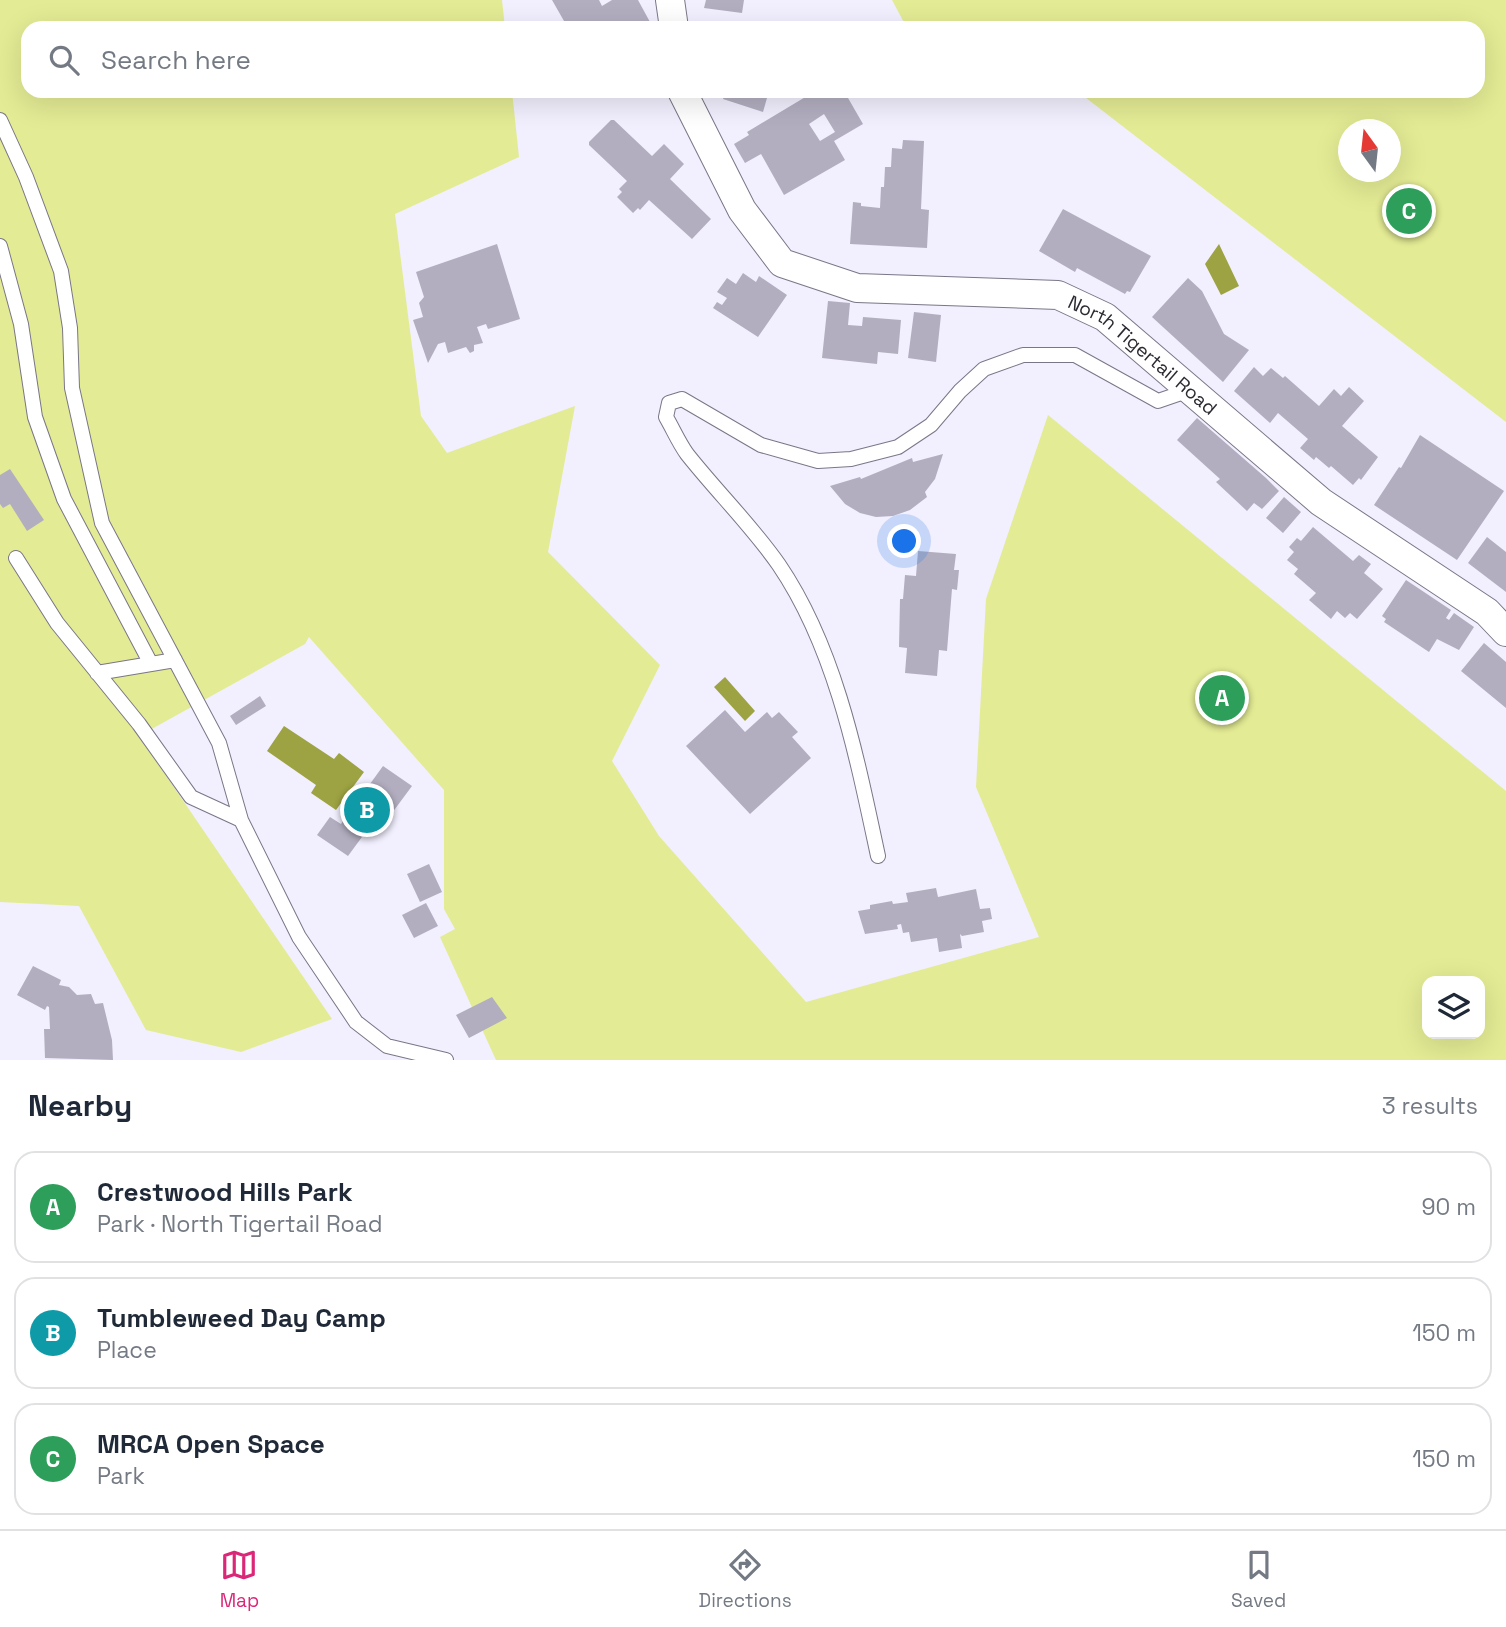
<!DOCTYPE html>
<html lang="en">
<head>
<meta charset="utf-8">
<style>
  :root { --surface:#fff; --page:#f6f6f7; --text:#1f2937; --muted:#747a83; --line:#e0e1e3; --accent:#db2777 }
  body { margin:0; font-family:"Space Grotesk",sans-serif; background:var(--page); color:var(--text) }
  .controls { position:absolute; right:21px; bottom:21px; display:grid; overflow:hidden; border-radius:14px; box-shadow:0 7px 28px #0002 }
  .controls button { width:63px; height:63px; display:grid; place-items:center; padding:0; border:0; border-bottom:2px solid var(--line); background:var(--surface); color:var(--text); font:35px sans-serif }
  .compass { position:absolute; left:1338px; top:119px; width:63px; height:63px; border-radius:50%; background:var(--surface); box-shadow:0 7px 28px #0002; rotate:345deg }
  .you { position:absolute; left:905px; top:542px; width:24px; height:24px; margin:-18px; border:5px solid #fff; border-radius:50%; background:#1a73e8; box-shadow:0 0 0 10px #1a73e833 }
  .badge { display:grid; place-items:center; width:46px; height:46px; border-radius:50%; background:var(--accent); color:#fff; font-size:23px; font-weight:700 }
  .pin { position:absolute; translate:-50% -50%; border:4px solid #fff; box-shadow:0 2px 7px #0006 }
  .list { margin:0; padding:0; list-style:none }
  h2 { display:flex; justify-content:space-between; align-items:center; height:91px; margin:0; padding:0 28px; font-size:30px }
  h2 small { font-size:23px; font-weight:400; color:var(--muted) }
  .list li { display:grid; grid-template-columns:46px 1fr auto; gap:21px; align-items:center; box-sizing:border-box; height:112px; margin:0 14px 14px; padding:0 14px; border:2px solid var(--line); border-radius:21px }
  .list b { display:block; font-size:26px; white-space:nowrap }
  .list p { margin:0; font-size:23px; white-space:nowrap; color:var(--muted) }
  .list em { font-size:23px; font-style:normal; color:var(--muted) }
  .icon { flex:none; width:38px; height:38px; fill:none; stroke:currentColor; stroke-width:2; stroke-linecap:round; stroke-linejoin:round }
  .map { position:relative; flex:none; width:1506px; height:1060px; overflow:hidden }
  .search { position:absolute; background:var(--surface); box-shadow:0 7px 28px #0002; left:21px; right:21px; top:21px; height:77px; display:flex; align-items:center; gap:18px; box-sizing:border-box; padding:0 24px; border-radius:21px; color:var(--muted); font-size:26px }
  .sheet { height:469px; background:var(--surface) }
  nav { display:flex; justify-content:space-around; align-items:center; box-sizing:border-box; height:98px; border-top:2px solid var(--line); background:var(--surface); font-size:19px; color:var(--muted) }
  nav a { display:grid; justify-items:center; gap:4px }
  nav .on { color:var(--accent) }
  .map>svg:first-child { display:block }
</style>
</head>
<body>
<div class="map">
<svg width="1506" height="1060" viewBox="0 0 1506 1060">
  <rect width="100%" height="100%" fill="#f2effe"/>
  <path fill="#e3eb94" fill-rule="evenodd" d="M0,0H502L505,28H28V91H512L519,157L395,214L421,416L447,453L575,406L548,552L660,665L612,761L659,836L806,1002L1039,937L976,787L986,599L1048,415L1506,791V1060H496L440,937L455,929L444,909V790L309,637L305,644L139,736L332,1019L241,1052L146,1030L79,906L0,902ZM1427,981H1480V1034H1427Z
    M892,0H1506V422L1077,91H1478V28H907ZM1348,130H1390V172H1348Z"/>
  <path fill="#9da342" d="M1219,244L1239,286L1221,295L1205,264Z
    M725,677L755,711L745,721L714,687Z
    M284,726L334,759L339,753L364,772L336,810L311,793L316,785L267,751Z"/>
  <path fill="#b2aec0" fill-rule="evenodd" d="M552,0H599L602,6L612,0H638L650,22L640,28H623L621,25L617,28H568Z
    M706,0H744L742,13L704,8Z
    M726,91H769L763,112L723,99Z
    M810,91H844L863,124L834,141L845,160L784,195L761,154L745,163L734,144L749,135L747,132L812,93ZM824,114L835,132L820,141L809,124Z
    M611,120H614L652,156L664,144L684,164L670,179L711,219L692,239L649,200L640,210L638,208L633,213L617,197L622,192L619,189L627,181L589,145V142Z
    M903,140L924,141L921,209L929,210L927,248L850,244L853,202L861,203V206L880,208L881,187H884L885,167H891L892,148L902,149Z
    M1063,209L1151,256L1130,292L1127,291L1125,294L1077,268L1075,272L1039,251Z
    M497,244L520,319L488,329L486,324L477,327L483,343L474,345V351L470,353L466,347L448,353L445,342L438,344L428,363L413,320L423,317L419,303L424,297L416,272Z
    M743,273L756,282L759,276L787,295L758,337L713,308L717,302L722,305L727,298L717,292L727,278L736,284Z
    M1188,278L1202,291L1224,334L1249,350L1223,382L1152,317Z
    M828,301L850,303L848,325L862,326L863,317L901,320L898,354L878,352L877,364L822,358Z
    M914,312L941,315L936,362L908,358Z
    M1254,367L1263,376L1271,368L1283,378L1285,376L1319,406L1334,389L1341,396L1349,387L1364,401L1342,426L1378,457L1361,480L1359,478L1353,485L1331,466L1329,468L1316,457L1314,460L1300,448L1308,439L1278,413L1270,423L1234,391Z
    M1197,418L1266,478L1279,491L1262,509L1254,503L1247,511L1216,482L1220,479L1177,440Z
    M1420,435L1504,491L1457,560L1374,505L1399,467L1401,468Z
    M943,454L935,479L925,492L927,497L910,510L893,516L876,517L860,513L845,504L830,486L860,477L861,479L912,458L913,462Z
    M10,469L44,520L27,531L10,504L3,508L0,504V475Z
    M1284,497L1301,512L1283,533L1266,518Z
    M1313,527L1353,561L1359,555L1371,564L1364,573L1383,589L1357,619L1350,613L1345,618L1337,611L1331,619L1309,600L1316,593L1294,574L1298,569L1287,560L1294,552L1289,547L1297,538L1301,541Z
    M1487,537L1506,552V592L1468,563Z
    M918,551L956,554L954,570H959L957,590L952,589L947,651L939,650L937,676L905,673L907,648L899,647L900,599H903L905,575L916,576Z
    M1406,580L1451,610L1446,618L1449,620L1454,613L1474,627L1459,650L1437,639L1429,652L1384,622L1386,619L1382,616Z
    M1484,643L1506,662V708L1461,671Z
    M260,696L266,706L236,725L230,716Z
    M725,710L745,732L767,712L772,718L779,712L798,732L792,737L811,758L750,814L686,746Z
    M383,766L412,786L392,813L384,807L348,856L317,835L330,817L341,824Z
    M429,864L442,892L420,902L407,874Z
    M936,888L938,897L976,889L980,909L990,908L992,919L982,921L984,932L962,936L960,934L962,948L939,952L937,938L911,942L909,932L903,933L901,924L897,925L898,929L865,934L858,911L870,909V905L892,901L893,904L908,902L906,893Z
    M426,903L438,926L414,938L402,915Z
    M33,966L61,980L59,985L69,987L77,995L91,994L95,1004L103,1003L112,1040L113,1060L45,1058L44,1029H50L49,1007L47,1006L45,1010L17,995Z
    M492,997L507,1018L469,1038L456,1015Z"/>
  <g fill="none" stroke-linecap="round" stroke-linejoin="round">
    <g stroke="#7a7687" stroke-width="16">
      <path id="service" d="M0,120L26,177L61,271L70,328L72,388L102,523L219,743L241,820
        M0,246L21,324L35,417L64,499L151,664
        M16,558L57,623L139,724L191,797L241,820L299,937L356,1022L387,1046L446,1060
        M97,673L175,660
        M878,856C857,758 836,649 779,565C752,526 717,492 687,454C679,443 673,429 666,417L669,403L682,399L761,445L818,461L851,459L898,447L931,425L960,391L984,369L1023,355H1075L1158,401L1190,390"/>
    </g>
    <g stroke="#7a7687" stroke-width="30">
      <g id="minor">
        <path d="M670,0L674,28"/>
        <path id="s1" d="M682,91L742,210L782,263L857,288L1058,295L1105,317L1321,502L1487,612L1506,632"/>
      </g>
    </g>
    <use href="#service" stroke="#fff" stroke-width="14"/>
    <use href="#minor" stroke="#fff" stroke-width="28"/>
  </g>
  <g text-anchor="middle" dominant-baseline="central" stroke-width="5" stroke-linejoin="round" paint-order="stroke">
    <g font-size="19" fill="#2d2b32" stroke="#f2effe">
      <text stroke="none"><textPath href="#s1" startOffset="584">North Tigertail Road</textPath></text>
    </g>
  </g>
</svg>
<div class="controls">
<button><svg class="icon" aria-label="layers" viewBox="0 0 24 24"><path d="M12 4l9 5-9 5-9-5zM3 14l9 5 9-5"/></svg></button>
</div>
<svg class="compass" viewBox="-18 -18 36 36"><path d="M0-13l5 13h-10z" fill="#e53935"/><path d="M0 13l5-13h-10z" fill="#747a83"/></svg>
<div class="you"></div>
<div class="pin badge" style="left:1222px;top:698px;background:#2e9e5b">A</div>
<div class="pin badge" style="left:367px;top:810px;background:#0f9aa8">B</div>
<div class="pin badge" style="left:1409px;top:211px;background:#2e9e5b">C</div>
<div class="search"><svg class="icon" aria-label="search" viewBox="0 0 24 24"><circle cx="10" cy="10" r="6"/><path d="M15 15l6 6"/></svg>Search here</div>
</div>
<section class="sheet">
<h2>Nearby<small>3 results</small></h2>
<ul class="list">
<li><span class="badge" style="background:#2e9e5b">A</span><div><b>Crestwood Hills Park</b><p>Park · North Tigertail Road</p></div><em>90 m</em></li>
<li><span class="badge" style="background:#0f9aa8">B</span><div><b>Tumbleweed Day Camp</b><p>Place</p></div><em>150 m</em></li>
<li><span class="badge" style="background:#2e9e5b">C</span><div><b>MRCA Open Space</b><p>Park</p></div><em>150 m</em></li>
</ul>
</section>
<nav>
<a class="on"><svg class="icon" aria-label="map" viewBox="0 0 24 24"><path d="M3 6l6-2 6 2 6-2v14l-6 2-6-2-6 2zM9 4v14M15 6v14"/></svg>Map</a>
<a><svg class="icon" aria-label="directions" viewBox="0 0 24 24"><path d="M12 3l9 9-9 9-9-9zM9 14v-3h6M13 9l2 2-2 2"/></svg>Directions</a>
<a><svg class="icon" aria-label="saved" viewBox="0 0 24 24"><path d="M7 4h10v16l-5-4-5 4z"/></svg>Saved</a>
</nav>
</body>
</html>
